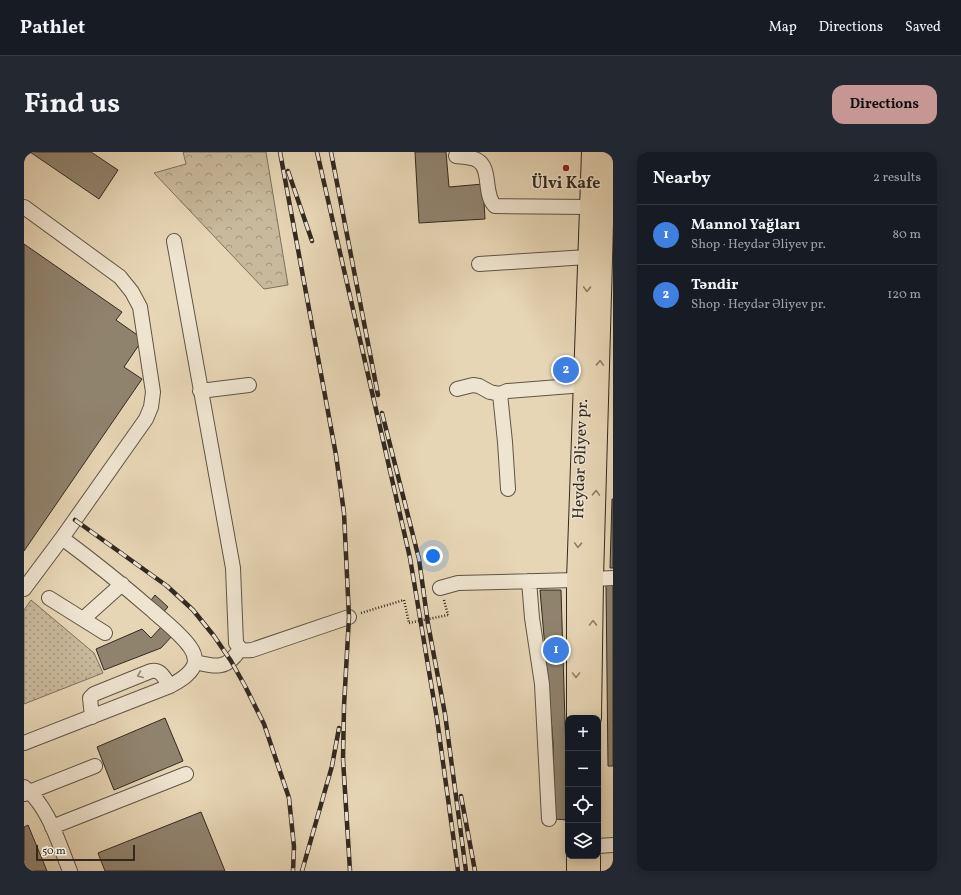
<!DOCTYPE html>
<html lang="en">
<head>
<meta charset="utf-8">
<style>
  :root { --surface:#171b24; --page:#242831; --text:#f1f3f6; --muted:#9ea1a6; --line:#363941; --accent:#c59692 }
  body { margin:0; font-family:Vollkorn,serif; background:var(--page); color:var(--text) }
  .controls { position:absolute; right:12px; bottom:12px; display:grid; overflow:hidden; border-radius:8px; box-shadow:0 2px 10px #0003 }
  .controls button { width:36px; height:36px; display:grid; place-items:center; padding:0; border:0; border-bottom:1px solid var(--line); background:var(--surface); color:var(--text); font:20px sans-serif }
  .scale { position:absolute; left:12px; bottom:10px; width:99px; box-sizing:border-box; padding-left:4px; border:2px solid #322920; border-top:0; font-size:11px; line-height:14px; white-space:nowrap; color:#322920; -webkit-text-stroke:3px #efe4d0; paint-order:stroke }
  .you { position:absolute; left:409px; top:404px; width:14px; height:14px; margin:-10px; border:3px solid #fff; border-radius:50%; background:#1a73e8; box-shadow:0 0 0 6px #1a73e833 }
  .badge { display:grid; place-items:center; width:26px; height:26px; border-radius:50%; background:var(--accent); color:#fff; font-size:13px; font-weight:700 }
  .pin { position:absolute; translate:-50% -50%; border:2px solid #fff; box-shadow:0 1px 4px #0006 }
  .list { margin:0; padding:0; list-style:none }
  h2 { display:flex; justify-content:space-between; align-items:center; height:52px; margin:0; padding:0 16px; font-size:17px }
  h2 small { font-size:13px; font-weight:400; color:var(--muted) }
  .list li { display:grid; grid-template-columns:26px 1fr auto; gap:12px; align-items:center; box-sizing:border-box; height:60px; padding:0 16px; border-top:1px solid var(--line) }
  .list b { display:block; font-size:15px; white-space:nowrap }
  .list p { margin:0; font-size:13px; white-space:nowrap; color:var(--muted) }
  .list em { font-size:13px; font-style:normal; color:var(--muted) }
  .icon { flex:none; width:22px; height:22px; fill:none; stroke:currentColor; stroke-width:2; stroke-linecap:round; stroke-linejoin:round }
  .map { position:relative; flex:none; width:589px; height:719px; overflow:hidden; border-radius:12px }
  header { display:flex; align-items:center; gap:24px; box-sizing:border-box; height:56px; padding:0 20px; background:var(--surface); border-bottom:1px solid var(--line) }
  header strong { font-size:19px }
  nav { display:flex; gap:22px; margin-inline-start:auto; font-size:14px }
  .intro { display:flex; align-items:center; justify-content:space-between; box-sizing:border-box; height:96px; padding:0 24px }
  h1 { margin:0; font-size:28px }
  .button { padding:10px 18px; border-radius:12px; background:var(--accent); color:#111; font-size:14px; font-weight:700 }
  main { display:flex; gap:24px; padding:0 24px }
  aside { flex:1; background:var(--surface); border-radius:12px; box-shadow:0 2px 10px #0003 }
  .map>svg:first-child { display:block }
</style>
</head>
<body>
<header>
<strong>Pathlet</strong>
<nav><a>Map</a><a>Directions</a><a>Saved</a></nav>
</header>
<div class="intro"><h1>Find us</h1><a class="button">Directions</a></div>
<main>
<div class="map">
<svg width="589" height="719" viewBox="0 0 589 719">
  <defs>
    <pattern id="grass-dots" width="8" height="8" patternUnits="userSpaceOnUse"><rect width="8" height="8" fill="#c8b99c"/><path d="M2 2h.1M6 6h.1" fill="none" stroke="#a3967f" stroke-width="1.8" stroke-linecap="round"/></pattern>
    <pattern id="forest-crowns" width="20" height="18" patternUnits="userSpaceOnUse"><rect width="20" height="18" fill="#c8b99c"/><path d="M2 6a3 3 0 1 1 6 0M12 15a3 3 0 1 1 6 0" fill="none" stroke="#a3967f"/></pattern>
  </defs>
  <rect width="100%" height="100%" fill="#e7d6b6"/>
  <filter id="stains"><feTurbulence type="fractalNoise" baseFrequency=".005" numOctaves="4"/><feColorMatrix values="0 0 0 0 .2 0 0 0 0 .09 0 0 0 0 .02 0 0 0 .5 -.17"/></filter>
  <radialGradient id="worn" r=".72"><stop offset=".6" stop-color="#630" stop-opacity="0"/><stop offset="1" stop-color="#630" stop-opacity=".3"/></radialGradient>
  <path fill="url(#grass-dots)" stroke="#7d715e" d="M7,448L70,501L79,521L0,552V458Z"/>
  <path fill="url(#forest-crowns)" stroke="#7d715e" d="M159,0H242L264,133L240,137L130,21L162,12Z"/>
  <path fill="#90836e" stroke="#322920" d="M6,0H67L94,18L75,47Z
    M391,0H422L425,35L459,32L461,67L395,71Z
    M0,92L98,160L92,168L119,187L100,215L118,227L0,399Z
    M588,347H589V416H586Z
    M582,433H589V614H584Z
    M516,438H537L544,668L531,667L529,590Z
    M131,443L144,455L137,463L124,452Z
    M138,474L149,483L137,496L80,518L72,497L118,477L127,486Z
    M141,566L159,609L90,638L73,595Z
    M177,660L201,719H81L74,701Z
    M4,673L23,719H0V675Z"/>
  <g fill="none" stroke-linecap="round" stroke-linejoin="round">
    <g stroke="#5f5446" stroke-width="16">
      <path id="minor" d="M432,4C439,5 447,5 453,8C468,16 459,43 471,54L565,55
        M0,55L96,125L108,140L116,155L129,240L127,255L122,267L38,386L0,437
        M150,89L209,416L212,491C217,499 220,499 228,498L325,465
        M455,112L563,105
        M433,237L449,233L455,234L466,240L476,242
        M176,239L225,233
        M484,337L481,290L476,242L483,239L560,233
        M570,427L589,426
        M505,429L508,466L518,532L525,667
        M416,436L434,431L552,428
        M25,446L81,481
        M59,467L98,432
        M171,510C192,515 203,518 216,497
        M68,565L66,546L70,542L127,519C137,517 140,526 146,534
        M0,591L146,534C155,529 170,521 171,509C171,504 169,499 166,495C156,481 141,470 129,459C99,433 69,409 38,386
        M0,635C25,655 34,690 46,719
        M0,642L71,614
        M28,675L162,622
        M574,694L589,693"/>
    </g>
    <g stroke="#322920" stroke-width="20">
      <path id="major" d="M552,566V428L567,0
        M568,566L570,427L582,0
        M552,719V704
        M567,719V704"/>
    </g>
    <path stroke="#322920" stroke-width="2.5" stroke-dasharray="1 2" stroke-linecap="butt" d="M420,448L424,463
      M337,461L380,448L385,471"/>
    <use href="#minor" stroke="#efe4d0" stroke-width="14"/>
    <use href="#major" stroke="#e7d6b6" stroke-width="18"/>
    <g stroke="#322920" stroke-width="4.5">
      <path id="rail" d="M256,0L312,303L320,361L325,465L320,554L319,607L326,719
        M293,0L386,406L413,567L434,719
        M307,0L354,243
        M264,19L288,89
        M358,261L395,407L404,472L421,562L442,719
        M51,368L143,434L169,458L190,484L207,509L221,534L240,572L265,646L270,695L269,719
        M437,644L451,719
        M278,719L308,614L315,576"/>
    </g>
    <use href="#rail" stroke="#efe4d0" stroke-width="3" stroke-dasharray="9" stroke-linecap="butt"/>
    <path stroke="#322920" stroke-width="2.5" stroke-dasharray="1 2" stroke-linecap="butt" d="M385,471L424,463"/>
  </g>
  <defs><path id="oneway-chevron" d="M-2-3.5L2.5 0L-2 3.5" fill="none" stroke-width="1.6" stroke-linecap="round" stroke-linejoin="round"/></defs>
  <g stroke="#8c806b">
    <use href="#oneway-chevron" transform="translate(563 137) rotate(92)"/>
    <use href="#oneway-chevron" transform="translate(576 211) rotate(-88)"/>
    <use href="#oneway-chevron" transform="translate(572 341) rotate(-88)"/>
    <use href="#oneway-chevron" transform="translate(554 393) rotate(92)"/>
    <use href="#oneway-chevron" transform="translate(569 471) rotate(-89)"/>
    <use href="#oneway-chevron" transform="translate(552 523) rotate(90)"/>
  </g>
  <use stroke="#908678" href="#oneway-chevron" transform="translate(116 523) rotate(158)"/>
  <circle fill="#8f2418" stroke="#efe4d0" stroke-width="1.5" cx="542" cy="16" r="4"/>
  <g text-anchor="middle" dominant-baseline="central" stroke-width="3" stroke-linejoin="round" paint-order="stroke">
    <g font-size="16" font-weight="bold" fill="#322920" stroke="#efe4d0">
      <text x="542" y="32">Ülvi Kafe</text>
    </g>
    <g font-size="16" fill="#322920" stroke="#efe4d0">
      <text transform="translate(557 307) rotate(-88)">Heydər Əliyev pr.</text>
    </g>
  </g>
  <rect width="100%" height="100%" filter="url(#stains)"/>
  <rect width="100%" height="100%" fill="url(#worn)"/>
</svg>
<div class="controls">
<button>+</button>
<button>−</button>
<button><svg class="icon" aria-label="locate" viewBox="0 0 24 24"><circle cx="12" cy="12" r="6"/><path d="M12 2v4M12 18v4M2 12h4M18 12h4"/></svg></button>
<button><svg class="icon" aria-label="layers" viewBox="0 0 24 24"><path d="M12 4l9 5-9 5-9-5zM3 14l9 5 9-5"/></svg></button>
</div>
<div class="scale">50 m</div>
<div class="you"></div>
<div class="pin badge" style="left:532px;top:498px;background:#3f7fe0">1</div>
<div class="pin badge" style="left:542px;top:218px;background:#3f7fe0">2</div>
</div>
<aside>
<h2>Nearby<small>2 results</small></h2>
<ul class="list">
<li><span class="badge" style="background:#3f7fe0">1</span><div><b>Mannol Yağları</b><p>Shop · Heydər Əliyev pr.</p></div><em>80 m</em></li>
<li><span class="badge" style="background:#3f7fe0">2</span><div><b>Təndir</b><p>Shop · Heydər Əliyev pr.</p></div><em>120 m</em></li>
</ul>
</aside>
</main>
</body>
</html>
